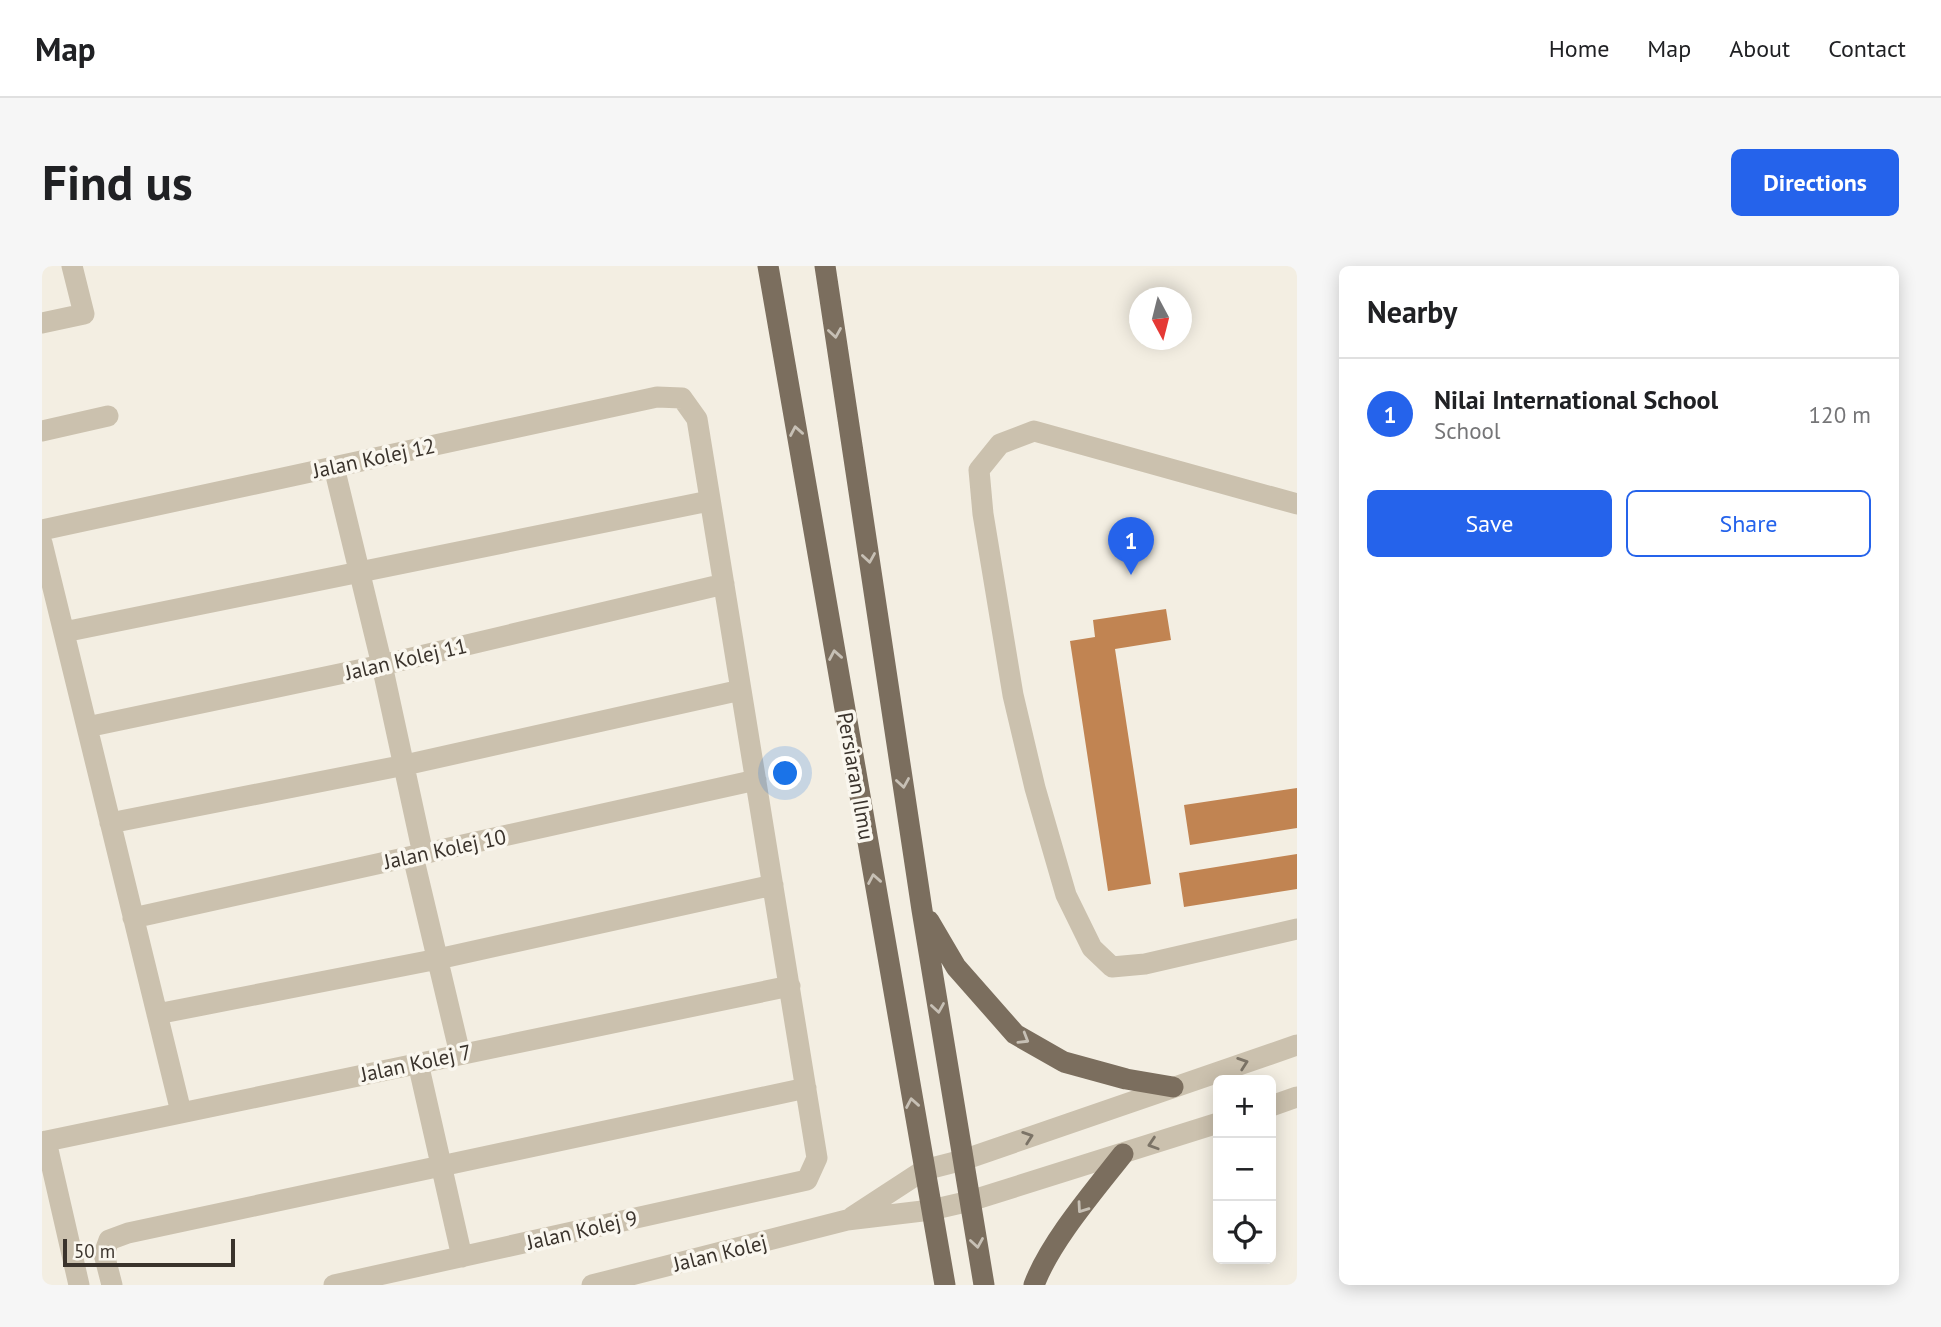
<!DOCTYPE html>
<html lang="en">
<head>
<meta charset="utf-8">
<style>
  :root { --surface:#fff; --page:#f6f6f6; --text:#202124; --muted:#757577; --line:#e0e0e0; --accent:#2563eb }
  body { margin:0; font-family:"PT Sans",sans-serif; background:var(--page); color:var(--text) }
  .controls { position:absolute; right:21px; bottom:21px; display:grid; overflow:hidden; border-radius:10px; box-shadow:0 4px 18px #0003 }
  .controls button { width:63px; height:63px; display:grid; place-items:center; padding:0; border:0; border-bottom:2px solid var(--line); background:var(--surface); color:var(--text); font:35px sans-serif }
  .compass { position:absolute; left:1087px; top:21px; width:63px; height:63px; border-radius:50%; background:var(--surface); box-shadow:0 4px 18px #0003; rotate:173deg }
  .scale { position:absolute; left:21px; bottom:18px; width:172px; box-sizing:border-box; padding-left:7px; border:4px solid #3a332c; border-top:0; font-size:19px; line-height:24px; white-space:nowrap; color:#3a332c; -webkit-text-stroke:5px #faf7ef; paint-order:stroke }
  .you { position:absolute; left:744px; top:508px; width:24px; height:24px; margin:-18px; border:5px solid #fff; border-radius:50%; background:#1a73e8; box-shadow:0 0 0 10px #1a73e833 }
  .badge { display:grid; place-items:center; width:46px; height:46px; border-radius:50%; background:var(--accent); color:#fff; font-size:23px; font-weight:700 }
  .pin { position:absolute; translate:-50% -58px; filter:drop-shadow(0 2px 4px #0008) }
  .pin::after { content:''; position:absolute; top:37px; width:24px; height:21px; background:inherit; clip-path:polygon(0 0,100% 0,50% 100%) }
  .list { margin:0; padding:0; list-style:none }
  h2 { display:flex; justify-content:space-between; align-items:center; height:91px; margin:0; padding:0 28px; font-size:30px }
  h2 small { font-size:23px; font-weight:400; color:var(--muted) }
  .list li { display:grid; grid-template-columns:46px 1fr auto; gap:21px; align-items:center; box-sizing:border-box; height:112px; padding:0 28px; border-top:2px solid var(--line) }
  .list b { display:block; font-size:26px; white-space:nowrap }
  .list p { margin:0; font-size:23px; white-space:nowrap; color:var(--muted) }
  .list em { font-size:23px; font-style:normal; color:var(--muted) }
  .actions { display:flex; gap:14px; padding:21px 28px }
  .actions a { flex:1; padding:16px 0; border:2px solid var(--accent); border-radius:10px; text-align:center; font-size:24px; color:var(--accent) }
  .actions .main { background:var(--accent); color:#fff }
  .icon { flex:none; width:38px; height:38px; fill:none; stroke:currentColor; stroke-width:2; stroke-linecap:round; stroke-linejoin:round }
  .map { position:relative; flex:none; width:1255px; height:1019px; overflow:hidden; border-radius:10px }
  header { display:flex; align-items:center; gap:42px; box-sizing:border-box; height:98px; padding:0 35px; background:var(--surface); border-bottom:2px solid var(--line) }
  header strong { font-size:33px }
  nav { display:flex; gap:38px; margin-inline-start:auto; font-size:24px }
  .intro { display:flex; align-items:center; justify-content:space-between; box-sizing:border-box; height:168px; padding:0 42px }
  h1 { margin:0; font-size:49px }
  .button { padding:18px 32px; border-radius:10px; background:var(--accent); color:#fff; font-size:24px; font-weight:700 }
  main { display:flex; gap:42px; padding:0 42px }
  aside { flex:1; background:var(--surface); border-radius:10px; box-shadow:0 4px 18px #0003 }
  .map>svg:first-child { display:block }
</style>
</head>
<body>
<header>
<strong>Map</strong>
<nav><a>Home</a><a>Map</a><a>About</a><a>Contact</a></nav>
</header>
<div class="intro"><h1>Find us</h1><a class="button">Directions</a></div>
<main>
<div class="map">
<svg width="1255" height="1019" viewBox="0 0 1255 1019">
  <rect width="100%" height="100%" fill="#f3eee2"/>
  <path fill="#c18452" d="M1124,343L1129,374L1073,383L1109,618L1066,625L1028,375L1053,371L1051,354Z
    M1255,522V562L1148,579L1142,539Z
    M1255,588V623L1142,641L1137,607Z"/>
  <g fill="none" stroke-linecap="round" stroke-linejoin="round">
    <path stroke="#cbc1ae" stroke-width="21" d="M0,57L42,48L30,0
      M0,165L66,150
      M292,201L340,399L381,588
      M1255,238L992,165L958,178L937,204L941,248L971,429L993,522L1024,629L1050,682L1070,701L1103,698L1255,663
      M0,264L615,131L640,132L655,153L775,892L765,914L292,1019
      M0,277L139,846
      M22,366L667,235
      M45,461L340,399L682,318
      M68,557L363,499L699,424
      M371,590L418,788
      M91,652L714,514
      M115,748L396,693L731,619
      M376,797L420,991
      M1229,840L1255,831
      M4,875L37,1019
      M0,876L748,720
      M810,951L882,904L921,894L1255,779
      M70,1019L62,988L67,974L86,967L764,822
      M550,1019L805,954L889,944L928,935L1176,857"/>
    <path stroke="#7b6e5e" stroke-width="21" d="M726,0L903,1019
      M783,0L880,644L942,1019
      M887,655L914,701L973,768L1022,796L1084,813L1131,821
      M992,1019C1008,976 1052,925 1081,888"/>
  </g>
  <defs><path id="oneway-chevron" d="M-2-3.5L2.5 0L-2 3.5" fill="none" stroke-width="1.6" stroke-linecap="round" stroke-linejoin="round" transform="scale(1.75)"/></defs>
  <g stroke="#c7c0b5">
    <use href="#oneway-chevron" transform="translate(793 67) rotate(81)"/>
    <use href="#oneway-chevron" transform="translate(754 165) rotate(-100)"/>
    <use href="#oneway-chevron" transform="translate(827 292) rotate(81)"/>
    <use href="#oneway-chevron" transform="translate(793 389) rotate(-100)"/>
    <use href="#oneway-chevron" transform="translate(861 517) rotate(81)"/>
    <use href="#oneway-chevron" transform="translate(832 613) rotate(-100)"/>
    <use href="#oneway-chevron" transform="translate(896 742) rotate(81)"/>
    <use href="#oneway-chevron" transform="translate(982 773) rotate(31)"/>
    <use href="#oneway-chevron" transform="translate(870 837) rotate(-100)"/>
    <use href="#oneway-chevron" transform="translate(1040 942) rotate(125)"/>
    <use href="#oneway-chevron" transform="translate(935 977) rotate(81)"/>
  </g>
  <g stroke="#7b7366">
    <use href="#oneway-chevron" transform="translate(1201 797) rotate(-19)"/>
    <use href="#oneway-chevron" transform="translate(986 871) rotate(-19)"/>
    <use href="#oneway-chevron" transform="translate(1111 878) rotate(162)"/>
  </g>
  <g text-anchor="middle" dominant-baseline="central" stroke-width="7" stroke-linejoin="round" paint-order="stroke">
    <g font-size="21" fill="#3a332c" stroke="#faf7ef">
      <text transform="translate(332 192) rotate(-12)">Jalan Kolej 12</text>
      <text transform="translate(364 393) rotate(-13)">Jalan Kolej 11</text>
      <text transform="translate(814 510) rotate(80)">Persiaran Ilmu</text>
      <text transform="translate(403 583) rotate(-12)">Jalan Kolej 10</text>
      <text transform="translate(374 797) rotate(-12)">Jalan Kolej 7</text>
      <text transform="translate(540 964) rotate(-13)">Jalan Kolej 9</text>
      <text transform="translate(678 987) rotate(-14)">Jalan Kolej</text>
    </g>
  </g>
</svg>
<div class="controls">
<button>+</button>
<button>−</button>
<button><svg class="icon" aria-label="locate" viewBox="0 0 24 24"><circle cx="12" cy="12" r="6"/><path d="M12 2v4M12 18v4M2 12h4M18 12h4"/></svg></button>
</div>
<svg class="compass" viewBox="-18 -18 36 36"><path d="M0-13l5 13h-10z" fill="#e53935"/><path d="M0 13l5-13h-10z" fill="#757577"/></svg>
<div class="scale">50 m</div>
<div class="you"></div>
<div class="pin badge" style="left:1089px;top:309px">1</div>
</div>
<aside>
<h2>Nearby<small></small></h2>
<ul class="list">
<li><span class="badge">1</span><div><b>Nilai International School</b><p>School</p></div><em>120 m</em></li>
</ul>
<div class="actions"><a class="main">Save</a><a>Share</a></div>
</aside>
</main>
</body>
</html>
